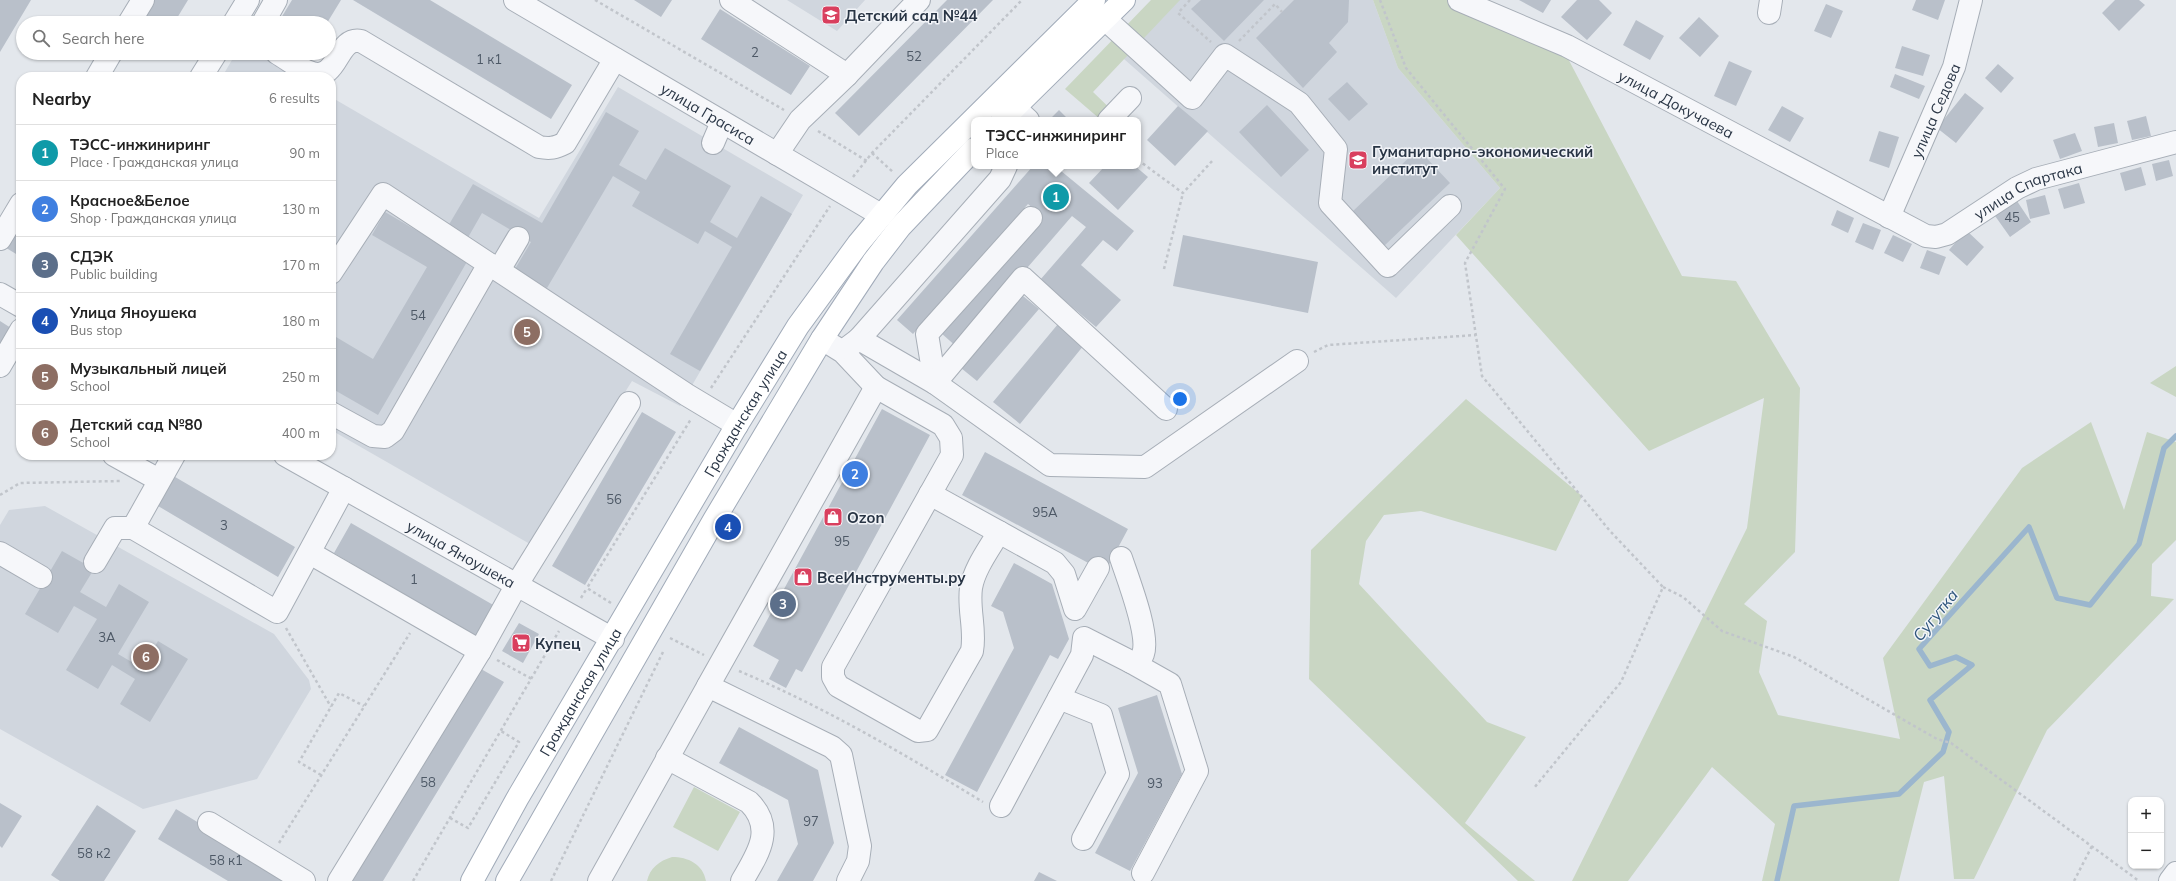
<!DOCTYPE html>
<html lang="en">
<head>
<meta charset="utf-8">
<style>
  :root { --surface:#fff; --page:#f2f2f2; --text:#222; --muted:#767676; --line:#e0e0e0; --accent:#0f766e }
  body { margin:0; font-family:Mulish,sans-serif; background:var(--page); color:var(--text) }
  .controls { position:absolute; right:12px; bottom:12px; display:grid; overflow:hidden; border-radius:8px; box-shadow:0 1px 3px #0004 }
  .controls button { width:36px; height:36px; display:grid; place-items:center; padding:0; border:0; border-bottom:1px solid var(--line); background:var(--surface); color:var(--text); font:20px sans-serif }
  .you { position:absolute; left:1180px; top:399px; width:14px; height:14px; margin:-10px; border:3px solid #fff; border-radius:50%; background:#1a73e8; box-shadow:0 0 0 6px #1a73e833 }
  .badge { display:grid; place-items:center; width:26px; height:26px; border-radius:50%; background:var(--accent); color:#fff; font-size:13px; font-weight:700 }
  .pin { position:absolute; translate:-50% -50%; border:2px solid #fff; box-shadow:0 1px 4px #0006 }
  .popup { position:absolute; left:971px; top:117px; width:170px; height:52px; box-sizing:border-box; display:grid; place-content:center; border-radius:8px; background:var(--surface); filter:drop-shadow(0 1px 3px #0005); font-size:13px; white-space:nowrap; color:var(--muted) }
  .popup b { font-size:15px; color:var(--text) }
  .popup::after { content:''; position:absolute; left:50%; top:100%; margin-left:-8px; border:8px solid transparent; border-top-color:var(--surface) }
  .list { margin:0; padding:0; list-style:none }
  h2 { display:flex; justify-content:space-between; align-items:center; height:52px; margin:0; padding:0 16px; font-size:17px }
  h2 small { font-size:13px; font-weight:400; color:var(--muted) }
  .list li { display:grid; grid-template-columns:26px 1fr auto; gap:12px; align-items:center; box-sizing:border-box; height:56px; padding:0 16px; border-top:1px solid var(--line) }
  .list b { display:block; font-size:15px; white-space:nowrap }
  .list p { margin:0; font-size:13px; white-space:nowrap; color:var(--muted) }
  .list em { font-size:13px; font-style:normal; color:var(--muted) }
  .icon { flex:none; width:22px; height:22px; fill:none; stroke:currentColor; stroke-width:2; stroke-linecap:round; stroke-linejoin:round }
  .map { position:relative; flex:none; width:2176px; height:881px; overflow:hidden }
  .search { position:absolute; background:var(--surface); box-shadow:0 1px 3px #0004; left:16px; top:16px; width:320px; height:44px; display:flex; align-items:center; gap:10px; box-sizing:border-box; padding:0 14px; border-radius:22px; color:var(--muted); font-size:15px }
  .panel { position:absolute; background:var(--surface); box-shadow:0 1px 3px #0004; left:16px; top:72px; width:320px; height:388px; border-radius:16px }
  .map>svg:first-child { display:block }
</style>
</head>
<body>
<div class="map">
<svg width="2176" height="881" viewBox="0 0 2176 881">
  <rect width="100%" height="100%" fill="#e3e7ec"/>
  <path fill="#d0d6de" d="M787,0H865L837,31Z
    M1166,0H1373L1398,68L1500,188L1396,298L1116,52Z
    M236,53H255L296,77H222Z
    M618,87L803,195L680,406L632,381L530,544L331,430V97L539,218Z
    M45,506L274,634L309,680L311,689L257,779L143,809L0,729V525L9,510Z"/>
  <path fill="#c9d6c3" d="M1151,0H1180L1093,92L1122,120H1101L1065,89Z
    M1373,0H1487L1563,49L1682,276L1736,281L1800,388L1795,552L1744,604L1767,621L1759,672L1778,715L1900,739L1883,658L2022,468L2091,422L2124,510L2147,432L2176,442V540L2152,564L2151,596L2174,599L2047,730L1974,879H1954L1944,776L1924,782L1899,881H1762L1775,824L1712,767L1628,881H1572L1747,528L1764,398L1649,451L1456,235L1500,188L1398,68Z
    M2176,366V397L2150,383Z
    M1466,399L1582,496L1556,551L1421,511L1384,515L1366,541L1359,584L1487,722L1526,737L1465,823L1535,881H1518L1309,679L1311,550Z
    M694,787L740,812L718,851L673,827Z
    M672,857C688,857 703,864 706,881H647C650,868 659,861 672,857Z"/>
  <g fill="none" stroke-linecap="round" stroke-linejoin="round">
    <path stroke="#9bb6ce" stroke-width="5.5" d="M1777,881L1794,806L1899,794L1943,752L1949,732L1930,700L1972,665L1956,657L1930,666L1919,649L2029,527L2057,598L2090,605L2139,544L2164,448L2176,436"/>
  </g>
  <path fill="#b9c0ca" d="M0,0H31L0,52Z
    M147,0H188L174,23H133Z
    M292,0H341L327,23H278Z
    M353,0H430L572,85L551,119Z
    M634,0H672L661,17Z
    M947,0H993L859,136L835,113Z
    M1201,0H1264L1224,41L1191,9Z
    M1294,0H1349L1348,22L1329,43L1337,52L1303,88L1256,38Z
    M1519,0H1551L1543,13Z
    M1577,0H1599L1612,13L1587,40L1561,17Z
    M1916,0H1945L1938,20L1912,10Z
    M2115,0H2139L2145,5L2119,31L2102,13Z
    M1826,4L1843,11L1831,38L1814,31Z
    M720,9L810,66L791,95L701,39Z
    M1699,17L1719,36L1700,57L1679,38Z
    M1636,20L1664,36L1650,60L1623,45Z
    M1902,46L1930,55L1923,76L1895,68Z
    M1729,61L1752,71L1736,106L1714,96Z
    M1998,64L2014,78L2001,93L1985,78Z
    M1895,74L1925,86L1919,99L1890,87Z
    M1347,82L1368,104L1349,121L1328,99Z
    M1965,93L1984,108L1956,143L1937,128Z
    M1267,105L1309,150L1281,177L1239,132Z
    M1178,106L1208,131L1175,166L1147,140Z
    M1782,106L1804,118L1790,142L1768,130Z
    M1059,110L1069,120H1049Z
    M606,112L639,131L619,165L646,180L665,148L731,186L710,222L737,238L761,196L792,214L700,371L670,354L732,247L705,231L698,244L632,206L640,192L613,176L547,288L515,269L531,242L482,213L458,255L468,260L378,415L331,388V334L373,359L427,267L372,235L385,212L438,243L473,184L542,223Z
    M2146,116L2151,136L2132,140L2127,121Z
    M2114,123L2118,143L2098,147L2094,127Z
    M1879,131L1899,137L1889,168L1869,161Z
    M2075,133L2082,151L2060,159L2053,140Z
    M1418,149L1450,183L1384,246L1352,212Z
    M2169,160L2173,176L2156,181L2152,164Z
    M1033,166H1055L1134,231L1117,251L1103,240L1081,265L1121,300L1096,327L1040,280L1086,227L1072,216L958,348L941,333L1042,216L1028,204L913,334L897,320Z
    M1105,166H1135L1148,177L1118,210L1089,183Z
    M2141,167L2146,185L2125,191L2120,173Z
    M2079,183L2085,203L2064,209L2058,189Z
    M2045,195L2050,214L2030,219L2026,200Z
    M2015,198L2031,222L2010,237L1993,213Z
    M1837,210L1854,218L1848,233L1831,225Z
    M21,216V257L3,246Z
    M1863,223L1881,230L1873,250L1855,242Z
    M1966,230L1984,247L1967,266L1949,250Z
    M1183,235L1318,262L1308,313L1173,286Z
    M1893,235L1912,244L1903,262L1884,253Z
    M1927,250L1946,257L1939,275L1920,268Z
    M1023,296L1039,309L977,381L961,368Z
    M0,321L11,328L0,346Z
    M1058,324L1084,345L1020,424L993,402Z
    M882,409L930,435L802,672L796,669L786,688L769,679L779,660L753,646Z
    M642,412L676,432L585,585L552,566Z
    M985,452L1128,529L1105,572L962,495Z
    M170,474L295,547L278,577L153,503Z
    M351,523L495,606L477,637L334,553Z
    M62,551L94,569L80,592L106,607L119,584L149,602L118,654L142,668L158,641L188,659L150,722L120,704L135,679L112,665L98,689L66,670L97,619L74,606L58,633L25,614Z
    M1014,563L1052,584L1069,639L1058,659L1050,655L977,792L945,775L1014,648L1003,612L991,606Z
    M519,623L539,634L523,663L502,651Z
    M481,669L504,682L383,881H350Z
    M1157,695L1182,774L1130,871L1095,853L1138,773L1118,708Z
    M739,727L818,770L834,843L813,881H777L798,844L788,800L719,763Z
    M0,803L22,816L2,848L0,846Z
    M97,805L136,831L104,881H60L51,875Z
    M176,809L294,881H228L158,839Z
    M1039,872L1057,881H1034Z"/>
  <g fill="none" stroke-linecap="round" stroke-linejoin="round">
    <g stroke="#a7aeb7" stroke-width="24">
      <g id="minor">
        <path id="s1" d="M515,0L881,215"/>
        <path d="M731,0L847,75"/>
        <path id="s2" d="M1459,0L1567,46L1926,236L1936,237L1947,234L2017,188L2036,179L2176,142"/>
        <path d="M1769,13L1771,0"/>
        <path d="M1105,19L1192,98L1225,55L1299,103L1336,149L1330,203L1388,266L1450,206"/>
        <path d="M129,23L143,0"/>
        <path d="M234,23L248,0"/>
        <path d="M263,23L276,0"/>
        <path d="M277,53C288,59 300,70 312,73C339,81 336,36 361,41L539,147C550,149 555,148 565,143L615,59"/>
        <path d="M97,77L111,53"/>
        <path d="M201,77L216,53"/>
        <path d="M1014,107L1028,120"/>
        <path d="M1109,120L1130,98"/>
        <path d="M713,143L722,122"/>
        <path d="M777,154L800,120L847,75L919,0"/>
        <path id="s3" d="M1889,217L1954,67L1971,0"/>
        <path d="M1031,218L927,334L935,383L1050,465L1145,467L1297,361"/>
        <path d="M0,239L21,204"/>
        <path d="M489,264L687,395L737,425"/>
        <path d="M499,270L518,238"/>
        <path d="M331,273L383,194L489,264L393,431L385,437L373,436L331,413"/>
        <path d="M0,294L21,306"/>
        <path d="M822,339L843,352L876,387L943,425L951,438L952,455L833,667V677L838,686L918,731L927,730L972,651C976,630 968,609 971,588C974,569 989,549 999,532"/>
        <path d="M859,339L935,383L1023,278L1166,409"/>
        <path d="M847,348L859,339L1000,179L1006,166"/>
        <path d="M0,366L21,330"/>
        <path d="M114,455L159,480"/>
        <path d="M174,455L133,528L277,612L344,488"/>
        <path id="s4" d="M285,455L613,639"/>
        <path d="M930,494L1055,563L1064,574L1075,609L1098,568"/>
        <path d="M0,553L41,577"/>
        <path d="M310,553L480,651L516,586L629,403"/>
        <path d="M95,562L115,528H133"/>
        <path d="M1131,662L1170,684L1197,771L1143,873"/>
        <path d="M708,686L876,387"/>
        <path d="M1059,698L1101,715L1118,774L1083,839"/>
        <path d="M667,758L749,802C776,829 757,855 742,881"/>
        <path d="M1001,806L1082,655L1084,638L1131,662C1136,661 1141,660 1143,654C1150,635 1128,579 1121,558"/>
        <path d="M209,823L304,881"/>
        <path d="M339,881L480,651"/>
        <path d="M599,881L708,686L832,747L841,755L860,846L858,861L848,881"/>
        <path d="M2170,881L2176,873"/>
      </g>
    </g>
    <g stroke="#a1abb9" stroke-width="24">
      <g id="major">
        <path d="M1002,120L1124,0"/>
        <path id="s5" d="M472,881L517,799L737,425L798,326L858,244L907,185L1094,0"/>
        <path d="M507,881L714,520L822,339L873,262L900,227L974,149"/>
      </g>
    </g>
    <path stroke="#c1c5cb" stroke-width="2.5" stroke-dasharray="3 3" stroke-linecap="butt" d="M595,0L784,110
      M1190,0L1178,13L1211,42
      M1380,0L1406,68L1505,189L1465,263L1482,376L1610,531L1663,587L1621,682L1534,788
      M1239,41L1275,4L1282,12
      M818,131L867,161
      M872,153L893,172
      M1138,160L1183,193L1213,160
      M853,177L872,153L1022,0
      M1164,269L1183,193
      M1314,352L1328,345L1476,335
      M711,388L830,206
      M0,495L20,483L120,481
      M1663,587L1683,597L1722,631L1794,657L1937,739L1951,743L2139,881
      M581,598L587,588
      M611,603L587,588L691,419
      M286,628L331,707
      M670,638L704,655
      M497,660L532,679
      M739,671C824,707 904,754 983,802
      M321,775L299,762L339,693L364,706
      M450,818L468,828L519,742L501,731
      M279,843L410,633
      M413,881L559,631
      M551,881L663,652
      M2074,881L2092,846"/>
    <use href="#minor" stroke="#f6f7fa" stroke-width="22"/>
    <use href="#major" stroke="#fff" stroke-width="22"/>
  </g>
  <defs>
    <g id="school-square" transform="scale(1)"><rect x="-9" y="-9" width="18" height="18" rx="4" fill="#d93f5e" stroke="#f3f5f9"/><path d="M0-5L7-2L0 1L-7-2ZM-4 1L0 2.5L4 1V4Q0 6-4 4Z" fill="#fff"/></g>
    <g id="university-square" transform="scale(1)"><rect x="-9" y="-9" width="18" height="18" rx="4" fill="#d93f5e" stroke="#f3f5f9"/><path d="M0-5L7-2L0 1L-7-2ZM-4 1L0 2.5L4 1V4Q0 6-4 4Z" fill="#fff"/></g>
    <g id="shop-square" transform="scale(1)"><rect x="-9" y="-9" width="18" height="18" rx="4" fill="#d93f5e" stroke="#f3f5f9"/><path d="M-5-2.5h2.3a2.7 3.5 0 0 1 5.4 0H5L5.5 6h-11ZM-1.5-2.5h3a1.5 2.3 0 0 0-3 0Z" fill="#fff"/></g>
    <g id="supermarket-square" transform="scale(1)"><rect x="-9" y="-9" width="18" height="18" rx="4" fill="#d93f5e" stroke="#f3f5f9"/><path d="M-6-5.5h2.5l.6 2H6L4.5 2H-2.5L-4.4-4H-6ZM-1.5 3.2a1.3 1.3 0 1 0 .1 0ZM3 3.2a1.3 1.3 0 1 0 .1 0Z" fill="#fff"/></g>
  </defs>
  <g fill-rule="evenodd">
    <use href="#school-square" x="831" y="15"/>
    <use href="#university-square" x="1358" y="160"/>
    <use href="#shop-square" x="833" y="517"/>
    <use href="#shop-square" x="803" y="577"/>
    <use href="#supermarket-square" x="521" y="643"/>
  </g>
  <g text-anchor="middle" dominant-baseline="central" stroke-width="3" stroke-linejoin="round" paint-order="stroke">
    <g font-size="13" fill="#4d5866">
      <text x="755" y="52">2</text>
      <text x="914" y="56">52</text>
      <text x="489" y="59">1 к1</text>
      <text x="2012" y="217">45</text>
      <text x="418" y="315">54</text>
      <text x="614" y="499">56</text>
      <text x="1045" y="512">95А</text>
      <text x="224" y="525">3</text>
      <text x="842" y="541">95</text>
      <text x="414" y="579">1</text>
      <text x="107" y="637">3А</text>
      <text x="428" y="782">58</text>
      <text x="1155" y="783">93</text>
      <text x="811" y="821">97</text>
      <text x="94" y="853">58 к2</text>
      <text x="226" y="860">58 к1</text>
    </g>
    <g font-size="15" font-weight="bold" fill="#293545" stroke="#f3f5f9" text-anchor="start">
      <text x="845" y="15">Детский сад №44</text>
      <text x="1372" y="151">Гуманитарно-экономический<tspan x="1372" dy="17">институт</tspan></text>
      <text x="847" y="517">Ozon</text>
      <text x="817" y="577">ВсеИнструменты.ру</text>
      <text x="535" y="643">Купец</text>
    </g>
    <g font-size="15" fill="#293545" stroke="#f3f5f9">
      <text stroke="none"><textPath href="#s2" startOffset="241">улица Докучаева</textPath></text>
      <text stroke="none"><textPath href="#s3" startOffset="116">улица Седова</textPath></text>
      <text stroke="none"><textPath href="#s1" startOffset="224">улица Грасиса</textPath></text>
      <text stroke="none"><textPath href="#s2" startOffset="638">улица Спартака</textPath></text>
      <text stroke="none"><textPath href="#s5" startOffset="542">Гражданская улица</textPath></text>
      <text stroke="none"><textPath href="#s4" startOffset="202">улица Яноушека</textPath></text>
      <text stroke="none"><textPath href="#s5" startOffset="218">Гражданская улица</textPath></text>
    </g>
    <g font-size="16" font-style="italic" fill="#2f567d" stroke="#f3f5f9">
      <text transform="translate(1935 615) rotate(-51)">Сугутка</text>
    </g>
  </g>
</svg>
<div class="controls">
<button>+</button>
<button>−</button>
</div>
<div class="you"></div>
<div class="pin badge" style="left:1056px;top:197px;background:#0f9aa8">1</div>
<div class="popup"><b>ТЭСС-инжиниринг</b>Place</div>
<div class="pin badge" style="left:855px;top:474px;background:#3f7fe0">2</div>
<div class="pin badge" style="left:783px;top:604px;background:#5c6f8a">3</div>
<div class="pin badge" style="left:728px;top:527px;background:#1a4fb4">4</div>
<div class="pin badge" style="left:527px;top:332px;background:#8d6e63">5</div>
<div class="pin badge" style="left:146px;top:657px;background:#8d6e63">6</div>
<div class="search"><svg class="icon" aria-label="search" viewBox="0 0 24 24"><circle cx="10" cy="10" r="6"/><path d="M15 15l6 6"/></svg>Search here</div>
<section class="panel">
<h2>Nearby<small>6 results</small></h2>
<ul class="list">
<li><span class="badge" style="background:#0f9aa8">1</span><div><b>ТЭСС-инжиниринг</b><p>Place · Гражданская улица</p></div><em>90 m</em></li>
<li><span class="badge" style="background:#3f7fe0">2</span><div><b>Красное&amp;Белое</b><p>Shop · Гражданская улица</p></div><em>130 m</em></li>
<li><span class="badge" style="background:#5c6f8a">3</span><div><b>СДЭК</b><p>Public building</p></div><em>170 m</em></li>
<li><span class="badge" style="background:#1a4fb4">4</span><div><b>Улица Яноушека</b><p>Bus stop</p></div><em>180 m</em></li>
<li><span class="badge" style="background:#8d6e63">5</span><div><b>Музыкальный лицей</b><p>School</p></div><em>250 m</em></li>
<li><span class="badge" style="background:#8d6e63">6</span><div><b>Детский сад №80</b><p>School</p></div><em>400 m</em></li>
</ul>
</section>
</div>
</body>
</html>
